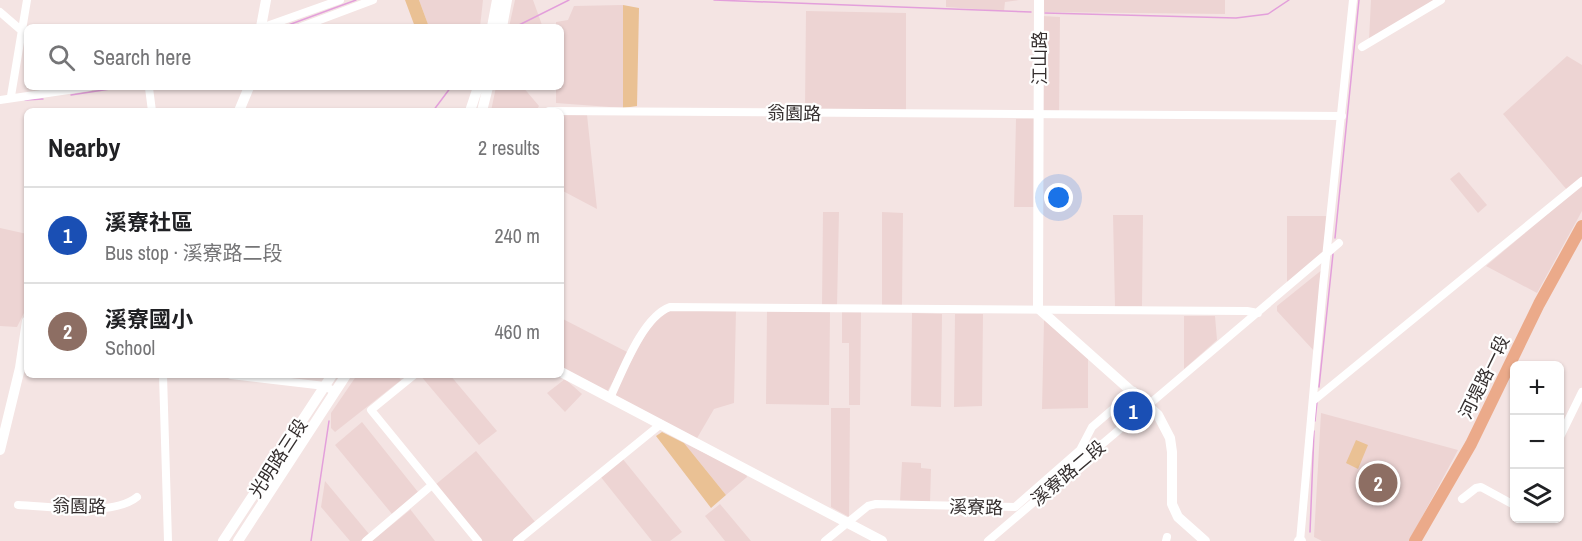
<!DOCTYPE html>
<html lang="en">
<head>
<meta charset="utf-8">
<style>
  :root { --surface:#fff; --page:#f6f6f6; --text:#202124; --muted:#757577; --line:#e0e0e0; --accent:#db2777 }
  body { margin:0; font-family:"Archivo Narrow","Noto Sans TC",sans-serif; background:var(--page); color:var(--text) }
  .controls { position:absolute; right:18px; bottom:18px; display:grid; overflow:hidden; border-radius:9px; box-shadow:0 2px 4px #0004 }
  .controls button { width:54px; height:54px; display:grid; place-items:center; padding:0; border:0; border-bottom:2px solid var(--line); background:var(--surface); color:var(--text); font:30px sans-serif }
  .you { position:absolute; left:1059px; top:198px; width:21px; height:21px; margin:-15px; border:4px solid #fff; border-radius:50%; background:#1a73e8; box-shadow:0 0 0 9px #1a73e833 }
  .badge { display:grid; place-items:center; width:39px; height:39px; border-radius:50%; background:var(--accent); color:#fff; font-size:20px; font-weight:700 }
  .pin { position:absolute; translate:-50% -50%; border:3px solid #fff; box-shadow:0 2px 6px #0006 }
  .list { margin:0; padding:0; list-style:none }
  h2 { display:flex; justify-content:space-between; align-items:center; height:78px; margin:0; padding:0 24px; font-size:26px }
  h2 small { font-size:20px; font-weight:400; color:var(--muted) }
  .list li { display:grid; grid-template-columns:39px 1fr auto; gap:18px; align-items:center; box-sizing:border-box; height:96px; padding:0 24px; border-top:2px solid var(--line) }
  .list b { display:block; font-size:22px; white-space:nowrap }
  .list p { margin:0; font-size:20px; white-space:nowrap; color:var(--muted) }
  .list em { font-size:20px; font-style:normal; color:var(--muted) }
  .icon { flex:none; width:33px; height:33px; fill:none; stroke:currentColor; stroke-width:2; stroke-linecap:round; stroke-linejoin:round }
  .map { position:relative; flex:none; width:1582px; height:541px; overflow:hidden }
  .search { position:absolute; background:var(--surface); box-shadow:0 2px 4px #0004; left:24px; top:24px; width:540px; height:66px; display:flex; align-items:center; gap:15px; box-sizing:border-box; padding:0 21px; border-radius:9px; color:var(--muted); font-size:22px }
  .panel { position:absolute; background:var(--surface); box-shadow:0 2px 4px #0004; left:24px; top:108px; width:540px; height:270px; border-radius:9px }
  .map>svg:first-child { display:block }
</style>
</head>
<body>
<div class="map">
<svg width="1582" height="541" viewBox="0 0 1582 541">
  <rect width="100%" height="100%" fill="#f4e4e3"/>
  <path fill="#edd4d3" d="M419,0H483L480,27H429Z
    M515,0H533L542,25L509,27Z
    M946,0H1019L1005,2L1004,11L946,7Z
    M1042,0H1225V14L1042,12Z
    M1371,0H1434L1369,40Z
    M623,5V108L556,103V87H561V27H556V22L568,20L574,6Z
    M806,11L906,13V111L805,109Z
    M1042,16L1060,17L1059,112H1041Z
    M1567,56L1582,65V178L1567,190L1503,114Z
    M496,87H523L539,106L536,111H491Z
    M561,114L587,115L597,209L561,190Z
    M1016,119H1036L1035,207H1014Z
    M1459,172L1487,205L1478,213L1450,179Z
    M1582,185V211L1537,293L1486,266Z
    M823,212H839L837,307H822Z
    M882,212L903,213L902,305L882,308Z
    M1113,215H1143L1142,306L1115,307Z
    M1287,216H1326L1324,253L1287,283Z
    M0,228L27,234V307L17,327L0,326Z
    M1323,269L1315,352L1277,311V306Z
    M736,310L734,403L714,409L696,440L616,396L615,391L655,317L662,311Z
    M767,311L830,312L829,405L766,404Z
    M842,312H861L860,405H849V343H842Z
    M912,313L942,314L941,407L911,406Z
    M955,314H983L982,406L954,407Z
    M1184,316H1215L1217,340L1184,369Z
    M561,318L629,353L607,392L561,367Z
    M1044,320L1088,358V408L1042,409Z
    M357,375H397L401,380L335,432L331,428V413Z
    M420,375H450L497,431L479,445Z
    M565,379L582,394L565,412L547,393Z
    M831,408H850L849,517L831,507Z
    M1321,413L1458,450L1409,541H1322L1314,537Z
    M362,422L418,492L392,514L335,445Z
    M684,443L746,473L747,477L726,495Z
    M476,451L536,523L515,541H482L435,485Z
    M622,458L682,532L670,541H652L600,476Z
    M902,462L921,463V468L931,469L930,503L900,502Z
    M325,481L369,534L360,541H350L321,507Z
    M720,504L751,541H725L705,516Z
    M410,509L435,541H372L410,510Z"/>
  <path fill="#eac194" d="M405,0H419L429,27H415Z
    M623,5L639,8L637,106L623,108Z
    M662,432L684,443L726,495L711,508L656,436Z
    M1356,440L1368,445L1358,469L1346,463Z"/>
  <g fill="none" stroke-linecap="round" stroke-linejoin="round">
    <path stroke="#e39fdb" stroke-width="1.5" d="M714,0L1031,12
      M1045,13L1236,18L1268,14L1289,0
      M517,26L569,0
      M283,27L356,0
      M71,95L123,87
      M25,100L43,99
      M433,111L451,87
      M1335,238L1359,0
      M1319,387L1333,254
      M1315,421L1317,402
      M1310,532L1314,431
      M311,541L329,421"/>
    <path stroke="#fff" stroke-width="8" d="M0,12L22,31
      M264,27L340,0
      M301,27L373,0
      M1362,47L1441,0
      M149,88L152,111
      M11,96L27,0
      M0,100L89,87
      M549,111L1342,116
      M163,375L168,541
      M231,375L325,386L335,392
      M414,375L371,410L478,541
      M610,398C622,373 642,317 670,307L1247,311L1258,313
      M1313,401L1582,181
      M1560,437L1582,392
      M1462,499L1476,488L1481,487L1514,505
      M18,505C49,506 113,517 137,497
      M366,541L432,485
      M517,541L661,424
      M825,541L868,506L876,504L1015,507L1080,450L1092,427L1134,391
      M988,541L1339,243
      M1166,541L1167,537
      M1300,541L1323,286L1353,0"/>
    <path stroke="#fff" stroke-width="10" d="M1039,0L1038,308L1158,415L1170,438L1172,452V504L1178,517L1205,541
      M261,27L266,0
      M492,27L497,0
      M502,27L507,0
      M239,111L249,87
      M470,111L478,87
      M482,111L488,87
      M561,372L882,541
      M0,450L20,368L27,321
      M223,541L332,375
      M238,541L346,375
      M1299,541H1301"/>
    <path stroke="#ebaa8a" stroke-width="12" d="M1415,541L1471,444L1539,304L1582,226"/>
  </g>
  <g text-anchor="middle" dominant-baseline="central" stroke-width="4.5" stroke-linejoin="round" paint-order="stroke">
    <g font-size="18" fill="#342e2e" stroke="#fff">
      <text transform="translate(1039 58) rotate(-90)">江山路</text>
      <text transform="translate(794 113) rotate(1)">翁園路</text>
      <text transform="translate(1484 377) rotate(-64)">河堤路一段</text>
      <text transform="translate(278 458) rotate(-57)">光明路三段</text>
      <text transform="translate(1068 473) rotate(-40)">溪寮路二段</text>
      <text transform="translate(79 506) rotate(1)">翁園路</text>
      <text transform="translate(976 507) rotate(1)">溪寮路</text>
    </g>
  </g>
</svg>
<div class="controls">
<button>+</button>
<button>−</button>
<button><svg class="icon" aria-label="layers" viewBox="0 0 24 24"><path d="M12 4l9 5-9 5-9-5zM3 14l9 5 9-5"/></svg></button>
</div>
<div class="you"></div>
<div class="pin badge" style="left:1133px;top:411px;background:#1a4fb4">1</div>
<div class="pin badge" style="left:1378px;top:483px;background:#8d6e63">2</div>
<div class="search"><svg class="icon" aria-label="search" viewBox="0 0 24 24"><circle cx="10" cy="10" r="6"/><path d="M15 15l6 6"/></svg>Search here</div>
<section class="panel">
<h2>Nearby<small>2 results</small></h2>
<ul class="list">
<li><span class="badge" style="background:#1a4fb4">1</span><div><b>溪寮社區</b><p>Bus stop · 溪寮路二段</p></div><em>240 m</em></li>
<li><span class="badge" style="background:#8d6e63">2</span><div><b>溪寮國小</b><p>School</p></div><em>460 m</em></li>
</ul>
</section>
</div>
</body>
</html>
